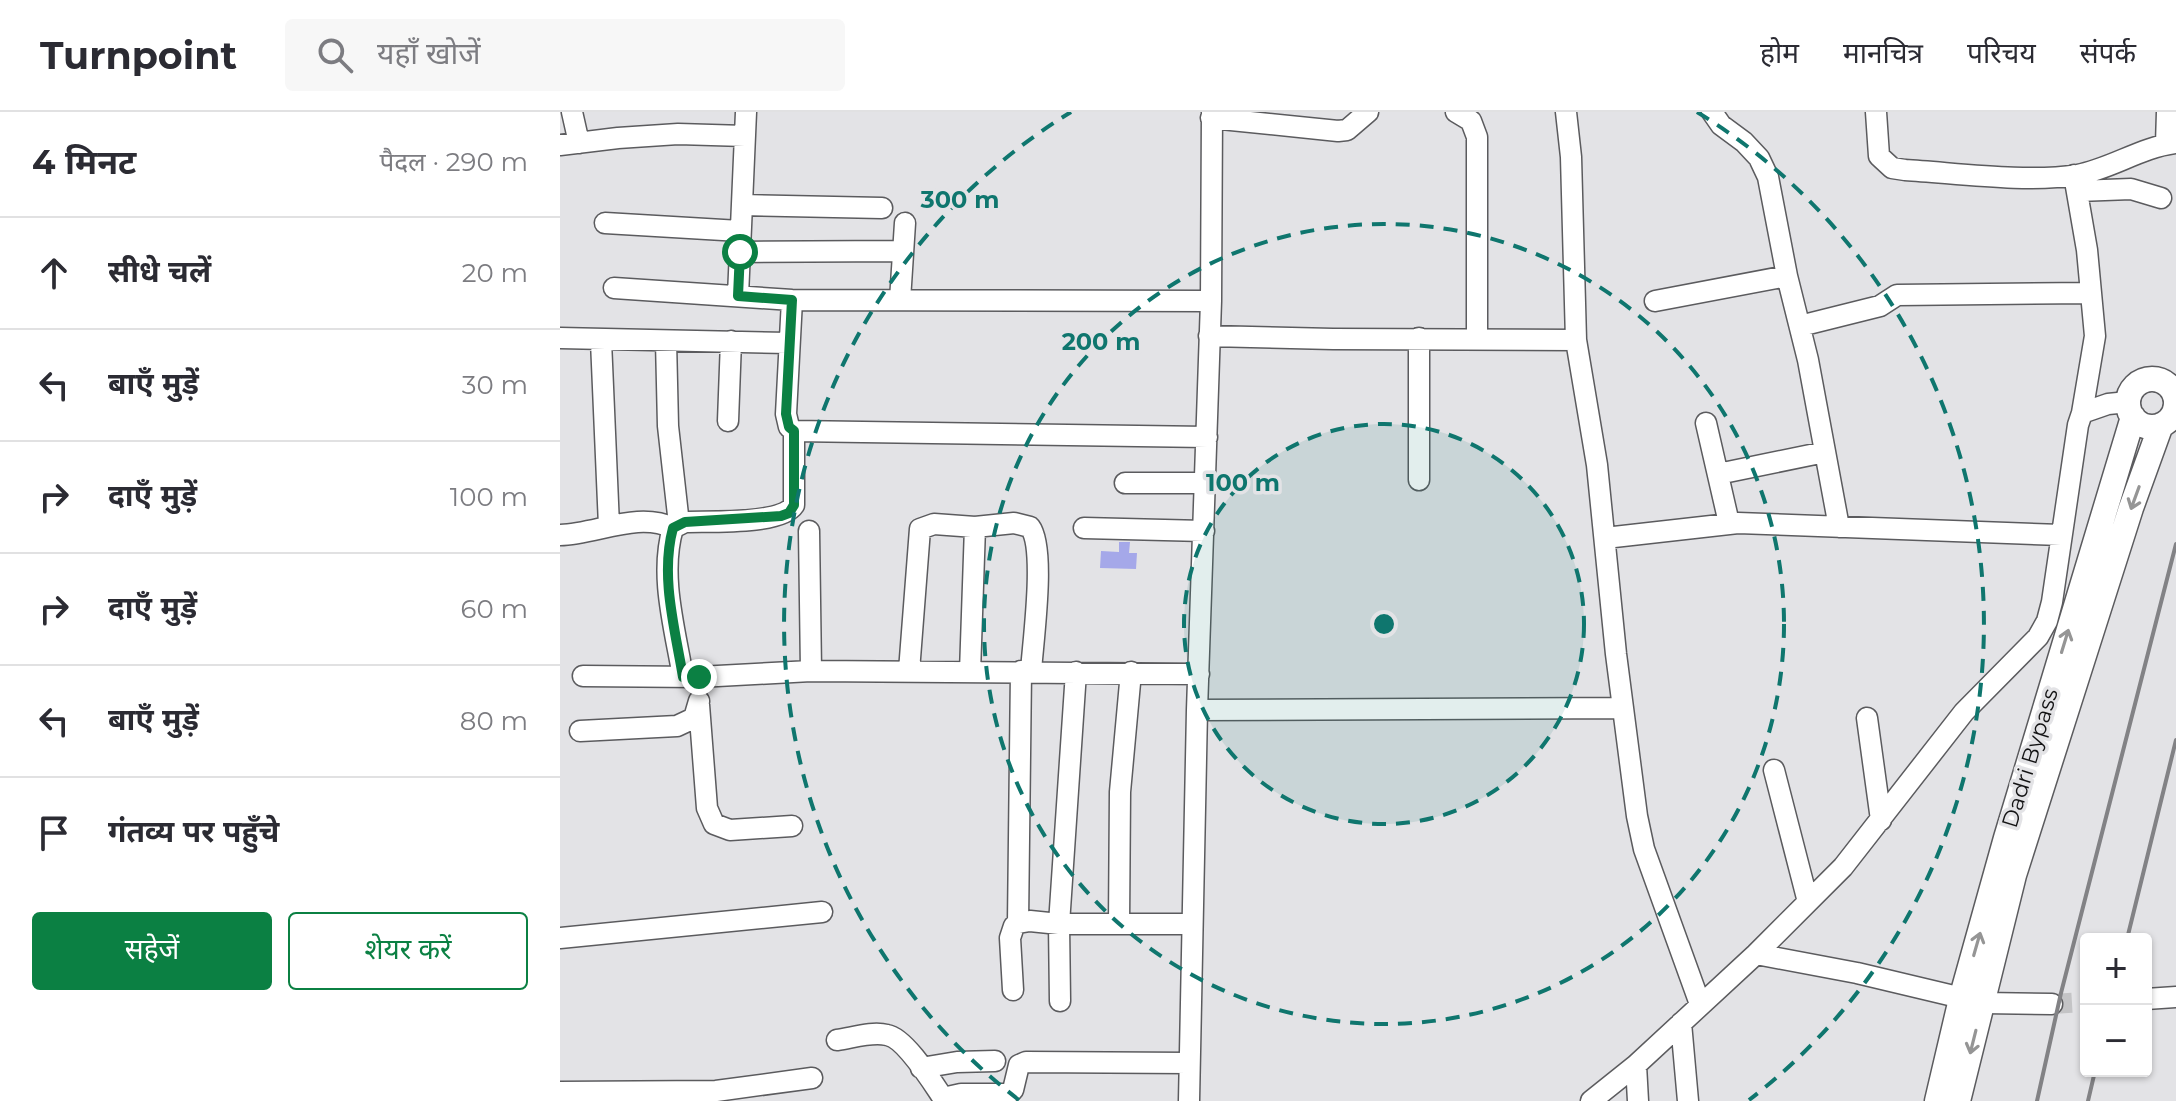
<!DOCTYPE html>
<html lang="hi">
<head>
<meta charset="utf-8">
<style>
  :root { --surface:#fff; --page:#f7f7f7; --text:#2b2b33; --muted:#7c7c81; --line:#e1e1e2; --accent:#0b8043 }
  body { margin:0; font-family:Montserrat,"Noto Sans Devanagari",sans-serif; background:var(--page); color:var(--text) }
  .controls { position:absolute; right:24px; bottom:24px; display:grid; overflow:hidden; border-radius:8px; box-shadow:0 2px 6px #0004 }
  .controls button { width:72px; height:72px; display:grid; place-items:center; padding:0; border:0; border-bottom:2px solid var(--line); background:var(--surface); color:var(--text); font:40px sans-serif }
  .stop { position:absolute; width:24px; height:24px; margin:-18px; border:6px solid #0b8043; border-radius:50%; background:#fff }
  .stop.end { background:#0b8043; border-color:#fff; box-shadow:0 2px 8px #0008 }
  .list { margin:0; padding:0; list-style:none }
  h2 { display:flex; justify-content:space-between; align-items:center; height:104px; margin:0; padding:0 32px; font-size:34px }
  h2 small { font-size:26px; font-weight:400; color:var(--muted) }
  .list li { display:grid; grid-template-columns:52px 1fr auto; gap:24px; align-items:center; box-sizing:border-box; height:112px; padding:0 32px; border-top:2px solid var(--line) }
  .list b { display:block; font-size:30px; white-space:nowrap }
  .list em { font-size:26px; font-style:normal; color:var(--muted) }
  .actions { display:flex; gap:16px; padding:24px 32px }
  .actions a { flex:1; padding:18px 0; border:2px solid var(--accent); border-radius:8px; text-align:center; font-size:28px; color:var(--accent) }
  .actions .main { background:var(--accent); color:#fff }
  .icon { flex:none; width:44px; height:44px; fill:none; stroke:currentColor; stroke-width:2; stroke-linecap:round; stroke-linejoin:round }
  .map { position:relative; flex:none; width:1616px; height:989px; overflow:hidden }
  header { display:flex; align-items:center; gap:48px; box-sizing:border-box; height:112px; padding:0 40px; background:var(--surface); border-bottom:2px solid var(--line) }
  header strong { font-size:38px }
  nav { display:flex; gap:44px; margin-inline-start:auto; font-size:28px }
  .search { width:560px; height:72px; background:var(--page); display:flex; align-items:center; gap:20px; box-sizing:border-box; padding:0 28px; border-radius:8px; color:var(--muted); font-size:30px }
  main { display:flex }
  aside { flex:1; background:var(--surface) }
  .map>svg:first-child { display:block }
</style>
</head>
<body>
<header>
<strong>Turnpoint</strong>
<div class="search"><svg class="icon" aria-label="search" viewBox="0 0 24 24"><circle cx="10" cy="10" r="6"/><path d="M15 15l6 6"/></svg>यहाँ खोजें</div>
<nav><a>होम</a><a>मानचित्र</a><a>परिचय</a><a>संपर्क</a></nav>
</header>
<main>
<aside>
<h2>4 मिनट<small>पैदल · 290 m</small></h2>
<ul class="list">
<li><svg class="icon" aria-label="ahead" viewBox="0 0 24 24"><path d="M12 20V5M6 11l6-6 6 6"/></svg><div><b>सीधे चलें</b></div><em>20 m</em></li>
<li><svg class="icon" aria-label="left" viewBox="0 0 24 24"><path d="M17 20v-9H6M10 6l-5 5 5 5"/></svg><div><b>बाएँ मुड़ें</b></div><em>30 m</em></li>
<li><svg class="icon" aria-label="right" viewBox="0 0 24 24"><path d="M7 20v-9h11M14 6l5 5-5 5"/></svg><div><b>दाएँ मुड़ें</b></div><em>100 m</em></li>
<li><svg class="icon" aria-label="right" viewBox="0 0 24 24"><path d="M7 20v-9h11M14 6l5 5-5 5"/></svg><div><b>दाएँ मुड़ें</b></div><em>60 m</em></li>
<li><svg class="icon" aria-label="left" viewBox="0 0 24 24"><path d="M17 20v-9H6M10 6l-5 5 5 5"/></svg><div><b>बाएँ मुड़ें</b></div><em>80 m</em></li>
<li><svg class="icon" aria-label="arrive" viewBox="0 0 24 24"><path d="M6 21V4h12l-3 4 3 4H6"/></svg><div><b>गंतव्य पर पहुँचे</b></div></li>
</ul>
<div class="actions"><a class="main">सहेजें</a><a>शेयर करें</a></div>
</aside>
<div class="map">
<svg width="1616" height="989" viewBox="0 0 1616 989">
  <rect width="100%" height="100%" fill="#e3e3e6"/>
  <path fill="#a5a8e9" d="M559,430H570L569,441H577L576,457L540,456L541,439L559,440Z"/>
  <g fill="none" stroke-linecap="round" stroke-linejoin="round">
    <path stroke="#c4c4c6" stroke-width="20" stroke-dasharray="20 10" stroke-linecap="butt" d="M1492,892L1526,890"/>
    <g stroke="#5b5b5e" stroke-width="23">
      <path id="minor" d="M12,0L19,31
        M896,0L911,9L917,25V227
        M1006,0L1011,45L1016,228L1037,353L1056,542L1077,704L1084,737L1140,892
        M1152,0L1161,13L1184,30L1199,46L1208,65L1227,164L1248,248L1279,415
        M1316,0L1319,44L1332,56L1345,58C1396,61 1467,71 1517,63C1551,57 1581,35 1616,31
        M651,6L778,19L787,18L808,0
        M1606,32L1607,0
        M0,33L58,26L118,22L185,24
        M1514,63L1527,138L1535,224L1522,301
        M1518,79L1571,77L1601,86
        M182,93L322,96
        M45,111L180,119
        M180,140L343,139
        M54,176L232,188L651,189
        M178,184L186,0
        M232,188L226,302L229,315L234,319L647,325
        M340,188L345,111
        M1095,189L1227,164
        M1240,214L1320,194L1337,183L1531,181
        M649,224L773,227L1016,228
        M0,226L228,231
        M41,229L49,414
        M106,229L108,314L119,412
        M168,309L171,229
        M1146,311L1169,411
        M1158,362L1265,340
        M859,368V226
        M565,371H646
        M524,416L644,419
        M249,419L251,559
        M0,423C37,422 78,399 113,416
        M1045,426L1178,411L1501,423
        M349,559L360,417L374,412L415,415L454,411L470,415C486,436 473,529 471,559
        M410,560L415,415
        M23,564L139,565L251,559L639,562
        M123,565C115,517 99,463 113,416L125,410C149,409 221,413 234,393V319
        M139,593L147,696L154,712L170,718L232,714
        M637,598L1063,596
        M1307,606L1321,708
        M20,619L117,614L134,606L139,589
        M1214,658L1248,790
        M458,811L461,559
        M559,812L560,680L571,560
        M0,826L262,800
        M1196,842L1297,861L1423,891L1492,892
        M453,878L450,826L454,814L458,811L470,809L499,812H631
        M1586,887L1616,885
        M500,889L499,812L516,560
        M1121,911L1128,989
        M277,928C292,926 312,919 327,923C346,926 374,973 385,989
        M1076,953L1078,989
        M361,956L397,950L435,949
        M0,980L156,979L252,966
        M383,986L401,982H448L453,978L459,953L466,950L629,951
        M629,989L637,598L651,189L652,0
        M1031,989L1076,953L1196,842L1283,755L1404,600L1478,525L1487,509L1492,490L1518,313L1522,301L1548,292L1568,290"/>
    </g>
    <g stroke="#5b5b5e" stroke-width="27">
      <path id="major" d="M1568 291a24 24 0 1 1 48 0a24 24 0 1 1-48 0Z
        M1377,989L1401,887L1446,726L1573,305
        M1398,989L1454,763L1571,396L1601,313"/>
    </g>
    <use href="#minor" stroke="#fff" stroke-width="20"/>
    <use href="#major" stroke="#fff" stroke-width="24"/>
    <path stroke="#828285" stroke-width="4" d="M1567,827L1616,628
      M1477,989L1501,881L1616,432
      M1528,989L1535,959"/>
  </g>
  <defs><path id="oneway-shaft" d="M-6 0H5M1.5-3L5.5 0L1.5 3" fill="none" stroke-width="1.6" stroke-linecap="round" stroke-linejoin="round" transform="scale(2)"/></defs>
  <g stroke="#959595">
    <use href="#oneway-shaft" transform="translate(1575 386) rotate(110)"/>
    <use href="#oneway-shaft" transform="translate(1505 529) rotate(-73)"/>
    <use href="#oneway-shaft" transform="translate(1417 832) rotate(-74)"/>
    <use href="#oneway-shaft" transform="translate(1413 930) rotate(104)"/>
  </g>
  <g fill="none" stroke-linecap="round" stroke-linejoin="round">
    <path stroke="#0b8043" stroke-width="10" d="M139,565H123C115,517 100,464 113,416L125,410L221,404L229,401L234,393V319L229,315L226,302L232,188L178,184L180,140"/>
  </g>
  <circle cx="824" cy="512" r="200" fill="#0f766e" fill-opacity=".12"/>
  <g fill="none" stroke="#0f766e" stroke-width="4" stroke-dasharray="14 10">
    <circle cx="824" cy="512" r="200"/>
    <circle cx="824" cy="512" r="400"/>
    <path d="M459 988A600 600 0 0 1 511 0M1137 0A600 600 0 0 1 1189 988"/>
  </g>
  <g text-anchor="middle" dominant-baseline="central" stroke-width="7" stroke-linejoin="round" paint-order="stroke">
    <g font-size="22" fill="#131314" stroke="#e3e3e6">
      <text transform="translate(1470 646) rotate(-73)">Dadri Bypass</text>
    </g>
  </g>
  <circle cx="824" cy="512" r="12" fill="#0f766e" stroke="#e3e3e6" stroke-width="4"/>
  <g font-size="24" text-anchor="middle" font-weight="bold" fill="#0f766e" stroke="#e3e3e6" stroke-width="7" stroke-linejoin="round" paint-order="stroke">
    <text x="400" y="96">300 m</text>
    <text x="541" y="238">200 m</text>
    <text x="683" y="379">100 m</text>
  </g>
</svg>
<div class="controls">
<button>+</button>
<button>−</button>
</div>
<div class="stop" style="left:180px;top:140px"></div>
<div class="stop end" style="left:139px;top:565px"></div>
</div>
</main>
</body>
</html>
